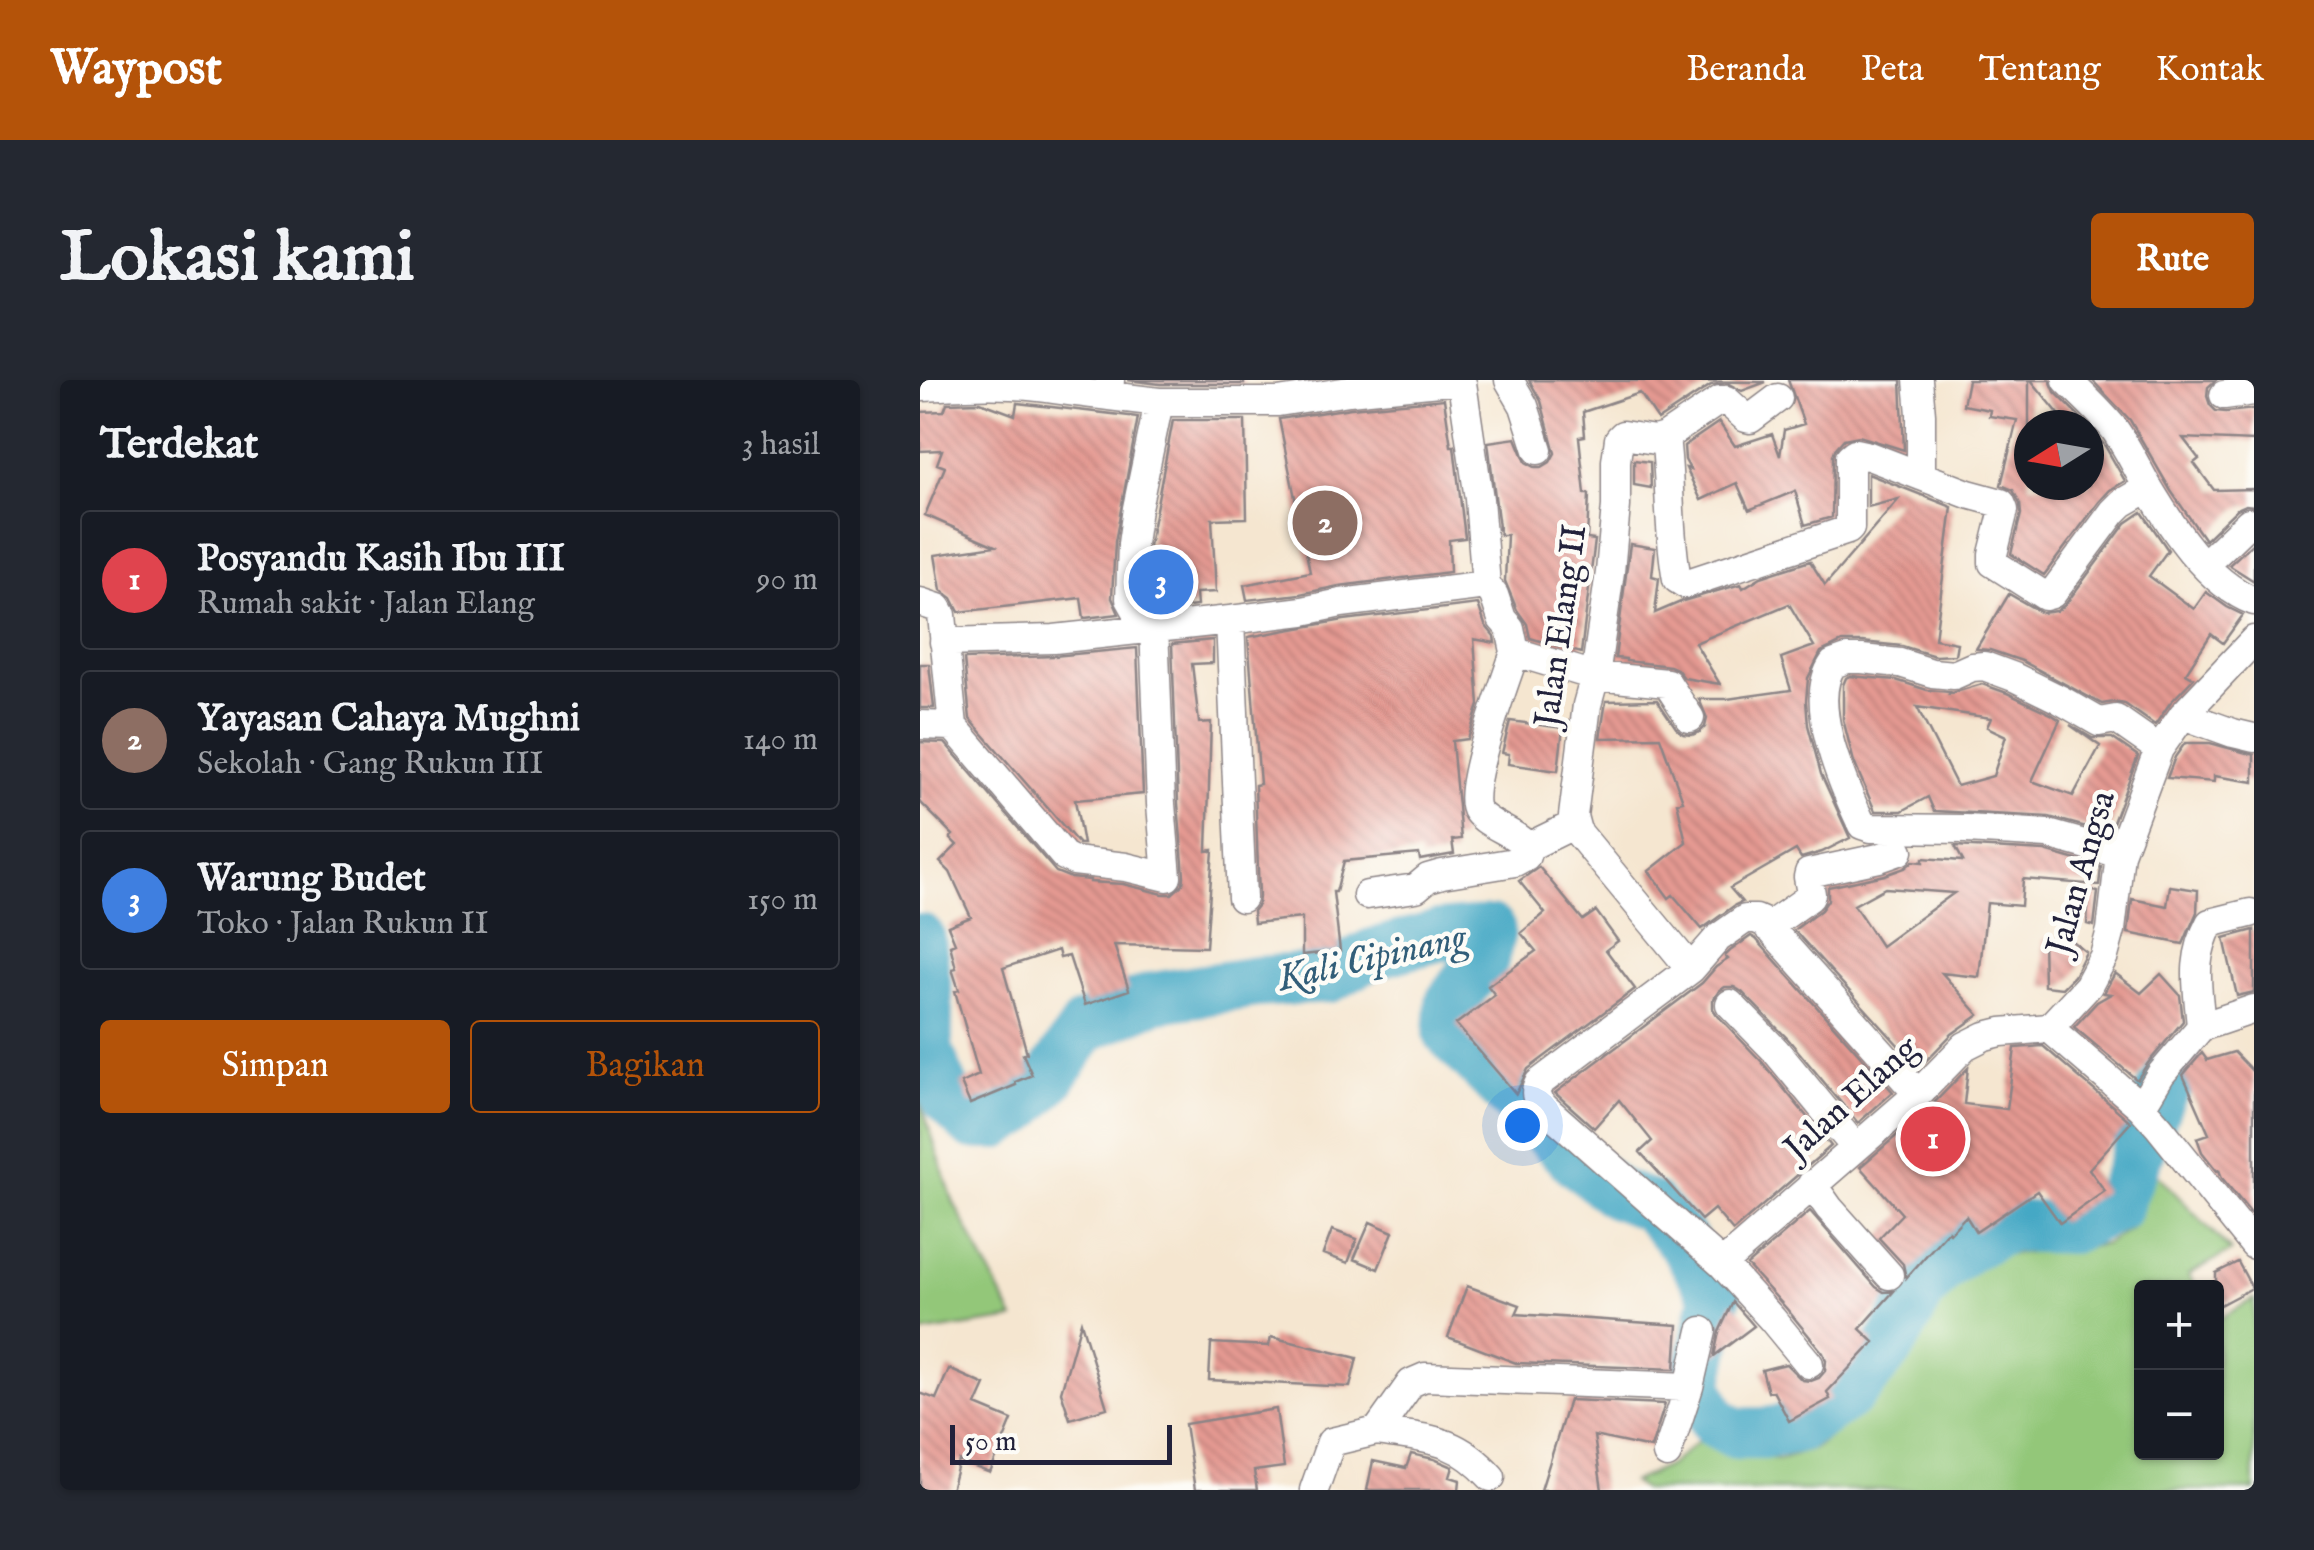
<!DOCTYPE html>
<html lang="id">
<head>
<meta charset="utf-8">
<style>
  :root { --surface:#171b24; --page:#242831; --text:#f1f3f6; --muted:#9ea1a6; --line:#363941; --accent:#b45309 }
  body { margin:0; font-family:"IM FELL English",serif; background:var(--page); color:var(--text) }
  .controls { position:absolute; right:30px; bottom:30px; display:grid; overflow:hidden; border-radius:10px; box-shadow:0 2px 8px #0004 }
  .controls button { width:90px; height:90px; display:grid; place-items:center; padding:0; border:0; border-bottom:2px solid var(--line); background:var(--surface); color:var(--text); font:50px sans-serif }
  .compass { position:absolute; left:1094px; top:30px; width:90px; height:90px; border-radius:50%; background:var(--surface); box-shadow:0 2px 8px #0004; rotate:259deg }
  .scale { position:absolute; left:30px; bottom:25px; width:222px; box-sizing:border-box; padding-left:10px; border:5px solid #22223b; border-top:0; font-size:28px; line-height:35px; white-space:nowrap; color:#22223b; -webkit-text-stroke:8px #fdfcf7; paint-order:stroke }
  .you { position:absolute; left:602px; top:745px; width:35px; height:35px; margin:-25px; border:8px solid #fff; border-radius:50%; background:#1a73e8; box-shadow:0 0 0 15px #1a73e833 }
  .badge { display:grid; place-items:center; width:65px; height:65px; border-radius:50%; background:var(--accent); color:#fff; font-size:32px; font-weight:700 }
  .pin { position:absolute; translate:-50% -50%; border:5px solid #fff; box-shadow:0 2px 10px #0006 }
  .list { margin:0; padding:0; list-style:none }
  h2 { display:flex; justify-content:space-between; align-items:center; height:130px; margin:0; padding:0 40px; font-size:42px }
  h2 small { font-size:32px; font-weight:400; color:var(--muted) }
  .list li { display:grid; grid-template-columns:65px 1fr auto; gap:30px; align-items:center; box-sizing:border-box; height:140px; margin:0 20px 20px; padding:0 20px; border:2px solid var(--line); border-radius:10px }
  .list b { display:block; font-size:38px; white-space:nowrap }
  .list p { margin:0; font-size:32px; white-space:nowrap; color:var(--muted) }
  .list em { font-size:32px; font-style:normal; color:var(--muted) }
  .actions { display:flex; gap:20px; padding:30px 40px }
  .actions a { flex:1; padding:22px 0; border:2px solid var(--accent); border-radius:10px; text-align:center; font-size:35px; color:var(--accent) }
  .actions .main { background:var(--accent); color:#fff }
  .map { position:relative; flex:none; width:1334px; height:1110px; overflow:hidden; border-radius:10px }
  header { display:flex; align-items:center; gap:60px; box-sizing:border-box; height:140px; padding:0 50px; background:var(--accent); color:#fff }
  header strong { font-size:48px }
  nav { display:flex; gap:55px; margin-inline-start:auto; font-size:35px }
  .intro { display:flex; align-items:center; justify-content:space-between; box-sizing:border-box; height:240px; padding:0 60px }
  h1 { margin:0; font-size:70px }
  .button { padding:25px 45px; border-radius:10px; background:var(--accent); color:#fff; font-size:35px; font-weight:700 }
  main { display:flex; gap:60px; padding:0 60px }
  aside { flex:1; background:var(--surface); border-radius:10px; box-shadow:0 2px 8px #0004 }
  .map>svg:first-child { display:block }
</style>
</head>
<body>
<header>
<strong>Waypost</strong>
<nav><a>Beranda</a><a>Peta</a><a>Tentang</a><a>Kontak</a></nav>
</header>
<div class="intro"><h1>Lokasi kami</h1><a class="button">Rute</a></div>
<main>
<aside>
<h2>Terdekat<small>3 hasil</small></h2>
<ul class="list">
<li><span class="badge" style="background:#e0444e">1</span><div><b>Posyandu Kasih Ibu III</b><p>Rumah sakit · Jalan Elang</p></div><em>90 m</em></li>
<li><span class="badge" style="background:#8d6e63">2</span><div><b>Yayasan Cahaya Mughni</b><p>Sekolah · Gang Rukun III</p></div><em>140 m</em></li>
<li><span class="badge" style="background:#3f7fe0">3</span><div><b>Warung Budet</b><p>Toko · Jalan Rukun II</p></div><em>150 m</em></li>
</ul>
<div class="actions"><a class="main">Simpan</a><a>Bagikan</a></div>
</aside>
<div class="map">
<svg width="1334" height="1110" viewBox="0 0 1334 1110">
  <defs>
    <pattern id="building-back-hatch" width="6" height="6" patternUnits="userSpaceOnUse" patternTransform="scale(2.5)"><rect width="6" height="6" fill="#e59a92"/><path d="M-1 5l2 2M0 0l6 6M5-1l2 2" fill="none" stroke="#b97d78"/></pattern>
  </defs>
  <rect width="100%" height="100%" fill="#fdfcf7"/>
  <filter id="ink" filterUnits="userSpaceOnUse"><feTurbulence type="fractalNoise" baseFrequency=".01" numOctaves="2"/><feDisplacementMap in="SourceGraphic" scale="20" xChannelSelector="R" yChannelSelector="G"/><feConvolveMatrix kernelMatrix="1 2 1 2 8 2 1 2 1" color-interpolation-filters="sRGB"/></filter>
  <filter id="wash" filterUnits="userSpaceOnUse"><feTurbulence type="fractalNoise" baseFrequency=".0048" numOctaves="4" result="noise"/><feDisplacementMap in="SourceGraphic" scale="40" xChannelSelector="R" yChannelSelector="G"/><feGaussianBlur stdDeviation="2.25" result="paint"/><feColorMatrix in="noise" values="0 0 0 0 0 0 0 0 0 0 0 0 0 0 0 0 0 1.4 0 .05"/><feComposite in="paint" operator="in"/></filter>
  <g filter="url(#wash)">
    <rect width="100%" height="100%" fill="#f5e6d0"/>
    <path fill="#93c779" stroke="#5a745a" stroke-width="2.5" d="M0,720L33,821L94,939L0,953Z
      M1228,785L1311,871L1268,895L1276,907L1222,908V1072H1296L1297,940L1334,919V1110H723L712,1102L750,1085L785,1055L810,1073L859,1079L895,1068L945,1027L1005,943L1015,923L1064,879L1085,874L1158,869L1185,864L1211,848Z"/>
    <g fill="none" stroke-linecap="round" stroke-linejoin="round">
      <path stroke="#45a8c5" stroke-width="52" d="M0,559L7,617V670L29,721L53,744H76L97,732L131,697L165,647L233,618L336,602L410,597L452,574L518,556L570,551L563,580L531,622L529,653L653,779L696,813L730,826L763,862L796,914L777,1006L794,1041L816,1053H846L878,1047L929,1014L968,969L1001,910L1021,888L1048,866L1089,846L1151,848L1197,826L1240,715L1256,688"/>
    </g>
    <g id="blocks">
      <path fill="url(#building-back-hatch)" fill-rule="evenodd" d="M207,0H324V4H240Z
        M609,0L846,2L822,11L807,3L791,5L738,40L720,13L663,32L665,56L659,57L665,114H669L667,159L675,160L661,273L610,258L607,244L597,230L585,201L587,155H580L568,62L596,58L606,82L615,87H622L630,82L635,73L621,21Z
        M868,0H981L984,70L939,56L924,59L915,69L913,76L912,137L885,145L875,111L829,130L817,103L781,120L766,88L770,89L765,80L764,66L799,42L815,66L852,54L860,76L864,50L884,44Z
        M1048,0H1109V105H1169V47L1185,66L1205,101L1190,110L1179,122L1124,195L1091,174L1101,134L1100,124L1093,110L1081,105L1097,40L1069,36L1070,30L1043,25Z
        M1111,0H1130L1135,12L1168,45H1148Z
        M1172,0H1296L1288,7L1287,16L1290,25L1296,31L1306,32L1334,29V61L1263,58L1279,79L1274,83L1294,110L1334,109V126L1326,125L1317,129L1285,160L1251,111L1210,40Z
        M524,19L531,66H534L545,158L529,160L530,192L419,206L380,214L327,220L324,205L390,192L359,39L431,28Z
        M60,22L95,35L97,23L218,37L195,162L192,218L199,234L164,238L161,218L39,232L32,218L21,210L15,175L75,166L5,135L25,87L17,84L22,70L0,71V32L24,31L27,23Z
        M253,40H325L327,138L292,139L296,212L276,213L277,226L241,230L233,223L228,215L229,166Z
        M714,80L730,82L731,108L714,105Z
        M948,94L1032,127L1015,259L1037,263L1035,275L1015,276L982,266L942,262H922L901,272L888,298L886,321L888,345L901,394L930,458L902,472L881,478L876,470L810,508L822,522L815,525L782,549L753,515L749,518L729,491L766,462L757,422L763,421L740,357L680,358L686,321L737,320L756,348L763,354L772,355L780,352L785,347L787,338L779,319H807L871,310L861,278L894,266L869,224L775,263L800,304L764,298L757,289L750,286L706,281V279L695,278L710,164L735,168L732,196L739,198L735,233L763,221L821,204L823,208L841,197L890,181L905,205L979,119L948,127Z
        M1222,132L1248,170L1229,196L1274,229L1286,212L1307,227L1323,235L1303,263L1291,254L1266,293L1274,298L1250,323L1235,345L1205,324L1194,322L1182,324L1102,281L1070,270L1056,269L1089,214L1122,233L1137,231L1145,225L1206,143Z
        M1334,162V201L1309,185Z
        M558,224L565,245L574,256L575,263L554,259L559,325L548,359L532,361L541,459L532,460L534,474L500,480L499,474L424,481L416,512H413L420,571L382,575V538L334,543L333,531L338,525L339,517L335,405L340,404L328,257L424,240Z
        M293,260V283L272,284L279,343L291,342L287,471L293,470L286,567L194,565L209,610L165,625L149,576L140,578L138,570L83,588L107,673L103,674L112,695L95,702L96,705L50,724L41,703L59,695L35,611L39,610L32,589L36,588L30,565L35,563L28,546L51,537L30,492L20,482L37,465L30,458L33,455L0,422V362L25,363L136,492L151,498L170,500V502L203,504L243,514H252L263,504L264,496L258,423L252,264Z
        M217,268L223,414L155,420L163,464H159L50,339L44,279L134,276Z
        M0,284H9L14,328H0Z
        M930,296L976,300L1007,310L1030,312L1029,314L1062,304L1087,313L1131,334L1140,340L1112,401L1153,416L1180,366L1150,345L1172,358H1192L1218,376L1189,453L1129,437L1014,431L1008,417L982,431H955L934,382L923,339V305L926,298ZM997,327L1071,338L1067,347L1086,356L1073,396L1037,406Z
        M590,341L643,348L638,391L588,384L589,374L582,373Z
        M1265,363H1290L1334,375V402L1294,396V402L1247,398L1255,377Z
        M1035,466L1125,471L1181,487L1179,505L1103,499L1101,526L1067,523L1059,597L1022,593L1059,635L1032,654L999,688L874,550L901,530L908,520V507L965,495L985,488L993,481L1003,482V478L1043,481ZM965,508L1034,513L961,566L934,525Z
        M619,487L663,540L676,531L698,561L686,570L715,609L608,689L596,714L536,644L575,615L568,606L616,571L601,553L625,533L599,501Z
        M1250,506L1278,510L1277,532L1263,564L1208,553L1212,519L1247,526Z
        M1169,510L1178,512L1174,546L1167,544Z
        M1334,550V612L1317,616L1304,558Z
        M831,556L836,559L973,712L938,743L868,659L822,612L814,607H805L799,611L793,620V629L797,635L842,682L911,766L813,851L794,829L781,840L720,772L732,761L699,720L674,748L635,713L782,603L796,587L808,579L805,576L810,571Z
        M1148,558L1166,572L1154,596L1142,608L1124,606L1123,559Z
        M1195,593L1221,613L1241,594L1260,615L1263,641L1228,683L1217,700L1154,647L1177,622L1191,614L1184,613Z
        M1123,666L1211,742L1169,789L1185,811L1140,843L1117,811L1056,852L1046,836L1030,853L1028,851L986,898L983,884L959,858L982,834L940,787L1010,727L1048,688L1044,724L1087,729L1095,668Z
        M1314,672L1334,693V837L1302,798L1299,790L1297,791L1282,772L1277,758L1289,754L1263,695L1282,673L1287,680Z
        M890,831L956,907L964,912L974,911L940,949L954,962L907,1012L910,1019L869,1041L853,1011L848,1012L842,990L866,984L882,1000L891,1001L899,998L905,991L906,980L903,973L866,928L827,885Z
        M450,842L473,852L458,889L434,879Z
        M412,850L437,859L428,883L403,874Z
        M1318,882L1332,908L1296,927V893Z
        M547,906L600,925L596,934L758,945L755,989L596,983L528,957Z
        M813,922L834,946L794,976L799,952Z
        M161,942L187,1028L150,1039L141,1012Z
        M351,957L437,978L430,1007L289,1000L291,963L349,966Z
        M29,989L65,1005L56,1025L92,1040L70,1093L39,1081L31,1110H0V1013L16,1019Z
        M649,1020L745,1024L731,1068L674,1056L682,1110H621Z
        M356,1029L364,1087L334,1091L337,1110H275L265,1044Z
        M491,1074L514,1079L533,1087L530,1097L540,1100L539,1110H447L453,1081L486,1088Z"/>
    </g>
  </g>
  <g filter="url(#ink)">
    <use href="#blocks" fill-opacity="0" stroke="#8c8486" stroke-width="2.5"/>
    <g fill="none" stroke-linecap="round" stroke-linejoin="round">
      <g stroke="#8c8486" stroke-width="31">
        <path id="minor" d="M190,0L189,16L239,22H358L429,11L539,0L542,3L559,119L566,205
          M589,0L604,26L618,70
          M998,0L1001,34V96
          M1147,0C1163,16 1181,32 1195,50C1207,67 1216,86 1226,104C1251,146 1287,203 1334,221
          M0,7C42,5 85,2 126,8C147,11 168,14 189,16
          M1304,15L1334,11
          M745,57C751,104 748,153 757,199L765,204L928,150L930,148V77L935,73L949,76L1048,114L1081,123L1084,130L1073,174V183L1125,216L1132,214L1193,132L1202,123L1228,108
          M1284,185L1329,142L1334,145
          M566,205L574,215L582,239L590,248L595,272L675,296L747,303L770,338
          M0,222L18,228L22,235L33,346L144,476L154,481L206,487L247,497L241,424L234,247L219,235L210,219L212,164L217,128L239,22
          M310,240L322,518
          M24,262L134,259L310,240L383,231L421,223L566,205
          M1263,335L1313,353L1334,358
          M0,345L33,346
          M608,467L655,444
          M1200,474L1128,454L1046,449L951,448L942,445C924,407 886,322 913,284L927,279H942L980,283L1012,293L1034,295L1052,287L1064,286L1094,297L1139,319L1179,342L1196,339L1239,369
          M447,515L496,508L508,498L522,494L595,482L606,476L608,467C595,452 568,446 557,431C543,412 587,297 595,272
          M848,547L890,517L891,514L888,497L889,493L959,478L979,471
          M771,589L657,451L653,436L667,325L675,296L690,192L696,126V81L699,59L703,55L735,60L745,57L800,20H806L826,38L830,39L858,18
          M810,624L855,670L935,767
          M1281,647C1278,607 1270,581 1290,543L1330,533
          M1129,648L1168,606L1184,576L1191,550L1200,474L1239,369L1263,335L1334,260
          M1129,648L1221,727L1239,747L1334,865
          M1221,727L1241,694L1281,647L1334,629
          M892,804L909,828L969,895
          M802,884L998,714L1045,666L1065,656L1081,652L1129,648
          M889,984L852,939L802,884L625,728C617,720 613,714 619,703L771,589L798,558L825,539H836L845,543L998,714
          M457,1051C507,1059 535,1057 571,1097
          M747,1074L769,1007L782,951
          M394,1110L411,1062L457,1051L491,1003L505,997L769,1007"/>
      </g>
      <use href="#minor" stroke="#fff" stroke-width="28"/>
    </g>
  </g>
  <g text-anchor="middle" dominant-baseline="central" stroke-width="9" stroke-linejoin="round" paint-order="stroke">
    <g font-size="35" fill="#22223b" stroke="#fdfcf7">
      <text transform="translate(642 246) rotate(-82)">Jalan Elang II</text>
      <text transform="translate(1162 493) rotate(-74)">Jalan Angsa</text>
      <text transform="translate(932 719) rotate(-42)">Jalan Elang</text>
    </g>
    <g font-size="38" font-style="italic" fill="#325e79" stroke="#fdfcf7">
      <text transform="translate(452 579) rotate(-13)">Kali Cipinang</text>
    </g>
  </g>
</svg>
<div class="controls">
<button>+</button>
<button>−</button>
</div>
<svg class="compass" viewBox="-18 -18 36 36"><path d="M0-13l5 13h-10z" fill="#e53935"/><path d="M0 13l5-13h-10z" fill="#9ea1a6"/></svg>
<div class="scale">50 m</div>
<div class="you"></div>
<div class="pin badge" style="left:1013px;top:759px;background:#e0444e">1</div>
<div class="pin badge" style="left:405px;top:143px;background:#8d6e63">2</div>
<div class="pin badge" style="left:241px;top:202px;background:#3f7fe0">3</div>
</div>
</main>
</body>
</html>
